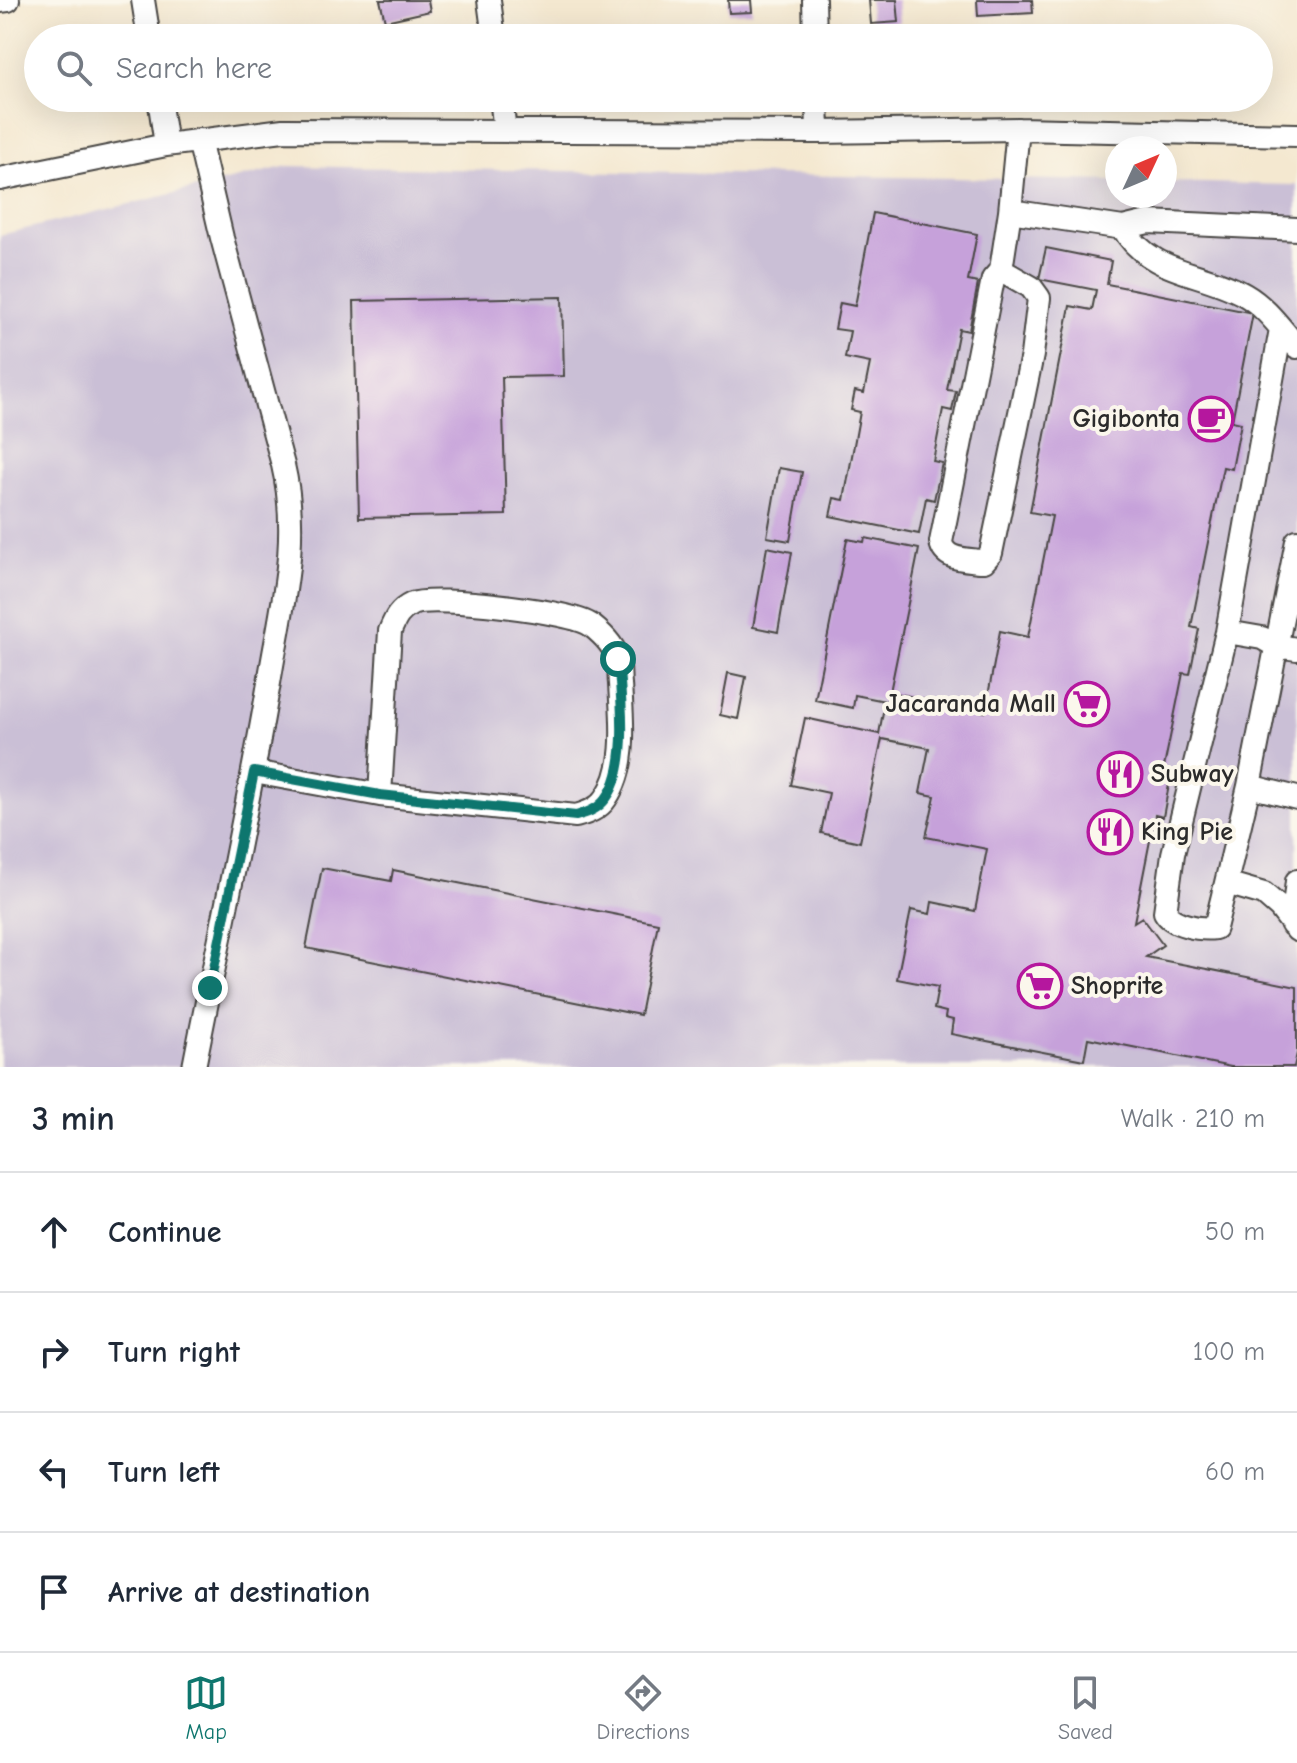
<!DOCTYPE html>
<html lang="en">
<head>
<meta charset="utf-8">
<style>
  :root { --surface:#fff; --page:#f2f2f3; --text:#1f2937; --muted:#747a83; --line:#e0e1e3; --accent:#0f766e }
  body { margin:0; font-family:"Comic Neue",sans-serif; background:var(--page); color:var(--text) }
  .compass { position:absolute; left:1105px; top:136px; width:72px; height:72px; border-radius:50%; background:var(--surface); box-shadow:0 8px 32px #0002; rotate:46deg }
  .stop { position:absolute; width:24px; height:24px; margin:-18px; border:6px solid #0f766e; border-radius:50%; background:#fff }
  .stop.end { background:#0f766e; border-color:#fff; box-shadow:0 2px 8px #0008 }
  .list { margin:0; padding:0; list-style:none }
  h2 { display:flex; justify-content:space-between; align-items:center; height:104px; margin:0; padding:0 32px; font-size:34px }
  h2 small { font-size:26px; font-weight:400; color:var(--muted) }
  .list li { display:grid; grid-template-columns:52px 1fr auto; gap:24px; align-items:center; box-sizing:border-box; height:120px; padding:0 32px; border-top:2px solid var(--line) }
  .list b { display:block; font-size:30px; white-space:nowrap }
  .list em { font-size:26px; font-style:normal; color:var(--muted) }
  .icon { flex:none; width:44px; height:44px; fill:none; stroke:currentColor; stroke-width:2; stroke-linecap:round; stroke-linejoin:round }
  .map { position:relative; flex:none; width:1297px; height:1067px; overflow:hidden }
  .search { position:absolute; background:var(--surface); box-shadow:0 8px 32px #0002; left:24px; right:24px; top:24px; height:88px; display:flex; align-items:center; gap:20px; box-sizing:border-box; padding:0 28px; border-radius:44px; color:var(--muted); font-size:30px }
  .sheet { height:584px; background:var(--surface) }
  nav { display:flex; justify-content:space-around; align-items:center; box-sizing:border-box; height:112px; border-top:2px solid var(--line); background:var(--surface); font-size:22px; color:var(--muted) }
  nav a { display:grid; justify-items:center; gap:4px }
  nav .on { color:var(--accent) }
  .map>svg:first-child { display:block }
</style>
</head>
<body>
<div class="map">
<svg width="1297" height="1067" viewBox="0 0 1297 1067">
  <rect width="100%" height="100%" fill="#fbf7ec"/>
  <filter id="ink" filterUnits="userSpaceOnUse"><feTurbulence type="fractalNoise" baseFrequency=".0125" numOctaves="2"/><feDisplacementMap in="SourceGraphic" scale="16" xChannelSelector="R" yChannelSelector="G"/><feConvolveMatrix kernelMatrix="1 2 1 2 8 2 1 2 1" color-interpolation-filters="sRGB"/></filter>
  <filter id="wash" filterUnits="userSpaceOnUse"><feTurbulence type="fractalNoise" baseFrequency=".006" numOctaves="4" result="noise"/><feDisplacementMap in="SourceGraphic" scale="32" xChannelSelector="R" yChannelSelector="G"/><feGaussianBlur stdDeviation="1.8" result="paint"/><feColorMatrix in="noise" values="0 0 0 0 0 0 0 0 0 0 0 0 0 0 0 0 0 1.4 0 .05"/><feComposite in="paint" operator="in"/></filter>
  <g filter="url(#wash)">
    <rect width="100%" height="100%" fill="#f4e8d0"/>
    <path fill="#cabfd6" d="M288,166L1117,181V196H1165V182L1297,185V1067H0V235Z"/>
    <g id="blocks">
      <path fill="#c6a1da" d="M380,0H428L430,11L385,21Z
        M728,0H751L752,12L729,13Z
        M869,0H897L899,22L871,24Z
        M977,0H1032L1033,13L978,16Z
        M873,213L977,234L968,281L978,283L969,331L959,329L947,390L956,391L952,411L943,409L933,461L942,463L934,500L926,498L919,534L830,516L834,498L844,500L860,412L851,410L855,391L864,393L870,363L845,358L850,331L835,329L840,303L855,306Z
        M1046,248L1111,261L1107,284L1253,313L1232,421L1241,423L1232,469L1223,467L1191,627L1199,629L1190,674L1183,673L1163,772L1171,774L1163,817L1155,815L1134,922L1142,917L1163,945L1146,957L1297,987V1053L1294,1067H1231L1088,1038L1084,1060L951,1034L953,1020L945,1018L946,1012L934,1009L938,987L897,979L911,910L930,914L932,902L975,911L987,849L926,837L935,796L920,793L929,748L882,739L860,842L821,833L829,793L791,785L805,718L879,734L885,701L855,695L853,708L815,700L847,539L864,542L865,538L919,549L890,692L985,712L1000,631L1028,637L1052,516L1030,512L1070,306L1092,310L1096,290L1039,279Z
        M562,297L564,376L502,377L506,515L359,518L354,301Z
        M779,468L802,472L790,541L767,537Z
        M767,547L792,552L778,632L753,627Z
        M728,673L746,677L738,719L720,715Z
        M322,868L391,881L393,870L658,923L640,1015L306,948Z"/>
    </g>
  </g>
  <g filter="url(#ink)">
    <use href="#blocks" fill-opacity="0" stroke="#494744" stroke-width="2"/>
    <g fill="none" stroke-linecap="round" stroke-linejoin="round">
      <g stroke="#494744" stroke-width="26">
        <path id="minor" d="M143,0L149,38
          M489,0L494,38
          M814,0L815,38
          M0,1L8,0
          M159,98L166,145
          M501,98L505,131
          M817,98L818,132
          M0,179L166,145L283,130L818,132L1018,129L1297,135
          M1010,211L1123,228
          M1297,229L1148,222L1123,228C1151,275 1201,270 1245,295C1266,307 1281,329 1297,347
          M1001,270L1031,287L1039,298L1032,355L991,553L984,561H980C965,559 944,560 941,542L993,279L1001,270L1010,211L1018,129
          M1281,329L1227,632L1173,854L1165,912C1172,925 1200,930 1215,928L1226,883L1264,894L1280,908L1297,930
          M1227,632L1262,638L1276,646L1297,649
          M254,772L380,795L576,816C587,813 599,809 606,798C628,766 622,720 620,684C619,676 620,667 618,660C615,647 602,634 592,626C575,611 433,595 412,604C399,610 395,619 390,631L380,795
          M1249,786L1297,798
          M1226,883L1249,786L1297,541
          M1292,925L1297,881
          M194,1067C219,939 247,812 269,683C281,608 301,541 283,465L222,238L199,140"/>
      </g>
      <use href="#minor" stroke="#fff" stroke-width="22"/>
    </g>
  </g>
  <g fill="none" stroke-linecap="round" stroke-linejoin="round" filter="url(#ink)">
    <path stroke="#0f766e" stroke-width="10" d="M210,988L254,772L380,795L576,816C586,813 596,810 603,802C631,773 621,696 618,659"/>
  </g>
  <defs>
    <g id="cafe-ring" transform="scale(2.3)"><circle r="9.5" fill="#fbf7ec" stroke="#b5179e" stroke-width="1.5"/><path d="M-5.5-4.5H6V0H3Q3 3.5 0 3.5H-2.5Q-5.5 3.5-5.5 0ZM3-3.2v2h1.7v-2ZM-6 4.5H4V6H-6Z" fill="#b5179e"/></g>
    <g id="supermarket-ring" transform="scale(2.3)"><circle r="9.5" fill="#fbf7ec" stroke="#b5179e" stroke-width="1.5"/><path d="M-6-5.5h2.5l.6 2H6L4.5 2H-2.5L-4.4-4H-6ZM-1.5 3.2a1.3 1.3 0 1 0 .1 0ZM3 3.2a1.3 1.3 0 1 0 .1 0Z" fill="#b5179e"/></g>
    <g id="restaurant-ring" transform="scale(2.3)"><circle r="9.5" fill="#fbf7ec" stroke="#b5179e" stroke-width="1.5"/><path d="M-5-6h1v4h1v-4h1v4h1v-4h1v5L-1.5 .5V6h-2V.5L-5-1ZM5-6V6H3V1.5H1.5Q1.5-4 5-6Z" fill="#b5179e"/></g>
  </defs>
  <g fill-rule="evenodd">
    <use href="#cafe-ring" x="1211" y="419"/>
    <use href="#supermarket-ring" x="1087" y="704"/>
    <use href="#restaurant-ring" x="1120" y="774"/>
    <use href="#restaurant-ring" x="1110" y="832"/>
    <use href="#supermarket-ring" x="1040" y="986"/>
  </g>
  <g text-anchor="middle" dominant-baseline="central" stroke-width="8" stroke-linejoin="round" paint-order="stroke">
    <g font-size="26" font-weight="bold" fill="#2b2b2b" stroke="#fbf7ec" text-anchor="start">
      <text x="1180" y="419" text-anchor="end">Gigibonta</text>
      <text x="1056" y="704" text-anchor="end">Jacaranda Mall</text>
      <text x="1151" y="774">Subway</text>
      <text x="1141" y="832">King Pie</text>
      <text x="1071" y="986">Shoprite</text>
    </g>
  </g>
</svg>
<svg class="compass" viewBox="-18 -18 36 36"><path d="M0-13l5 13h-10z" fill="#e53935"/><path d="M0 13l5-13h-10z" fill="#747a83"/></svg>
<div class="stop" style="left:618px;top:659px"></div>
<div class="stop end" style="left:210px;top:988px"></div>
<div class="search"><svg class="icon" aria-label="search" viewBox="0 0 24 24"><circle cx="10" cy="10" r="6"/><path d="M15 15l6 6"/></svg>Search here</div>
</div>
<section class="sheet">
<h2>3 min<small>Walk · 210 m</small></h2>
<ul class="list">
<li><svg class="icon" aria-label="ahead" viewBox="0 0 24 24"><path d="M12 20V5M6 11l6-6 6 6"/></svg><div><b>Continue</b></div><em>50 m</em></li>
<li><svg class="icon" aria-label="right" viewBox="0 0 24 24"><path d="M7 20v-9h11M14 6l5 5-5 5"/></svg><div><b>Turn right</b></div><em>100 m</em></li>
<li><svg class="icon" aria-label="left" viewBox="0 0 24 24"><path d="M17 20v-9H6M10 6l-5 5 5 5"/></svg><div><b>Turn left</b></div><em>60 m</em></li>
<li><svg class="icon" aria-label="arrive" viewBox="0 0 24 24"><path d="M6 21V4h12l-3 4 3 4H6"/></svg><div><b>Arrive at destination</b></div></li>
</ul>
</section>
<nav>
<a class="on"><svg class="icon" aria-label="map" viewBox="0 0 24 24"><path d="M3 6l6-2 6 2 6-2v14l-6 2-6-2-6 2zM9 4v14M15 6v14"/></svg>Map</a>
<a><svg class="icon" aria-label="directions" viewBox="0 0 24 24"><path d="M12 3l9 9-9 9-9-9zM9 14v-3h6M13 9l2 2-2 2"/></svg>Directions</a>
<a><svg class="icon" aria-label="saved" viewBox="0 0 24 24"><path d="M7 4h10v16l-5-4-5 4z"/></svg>Saved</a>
</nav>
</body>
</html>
